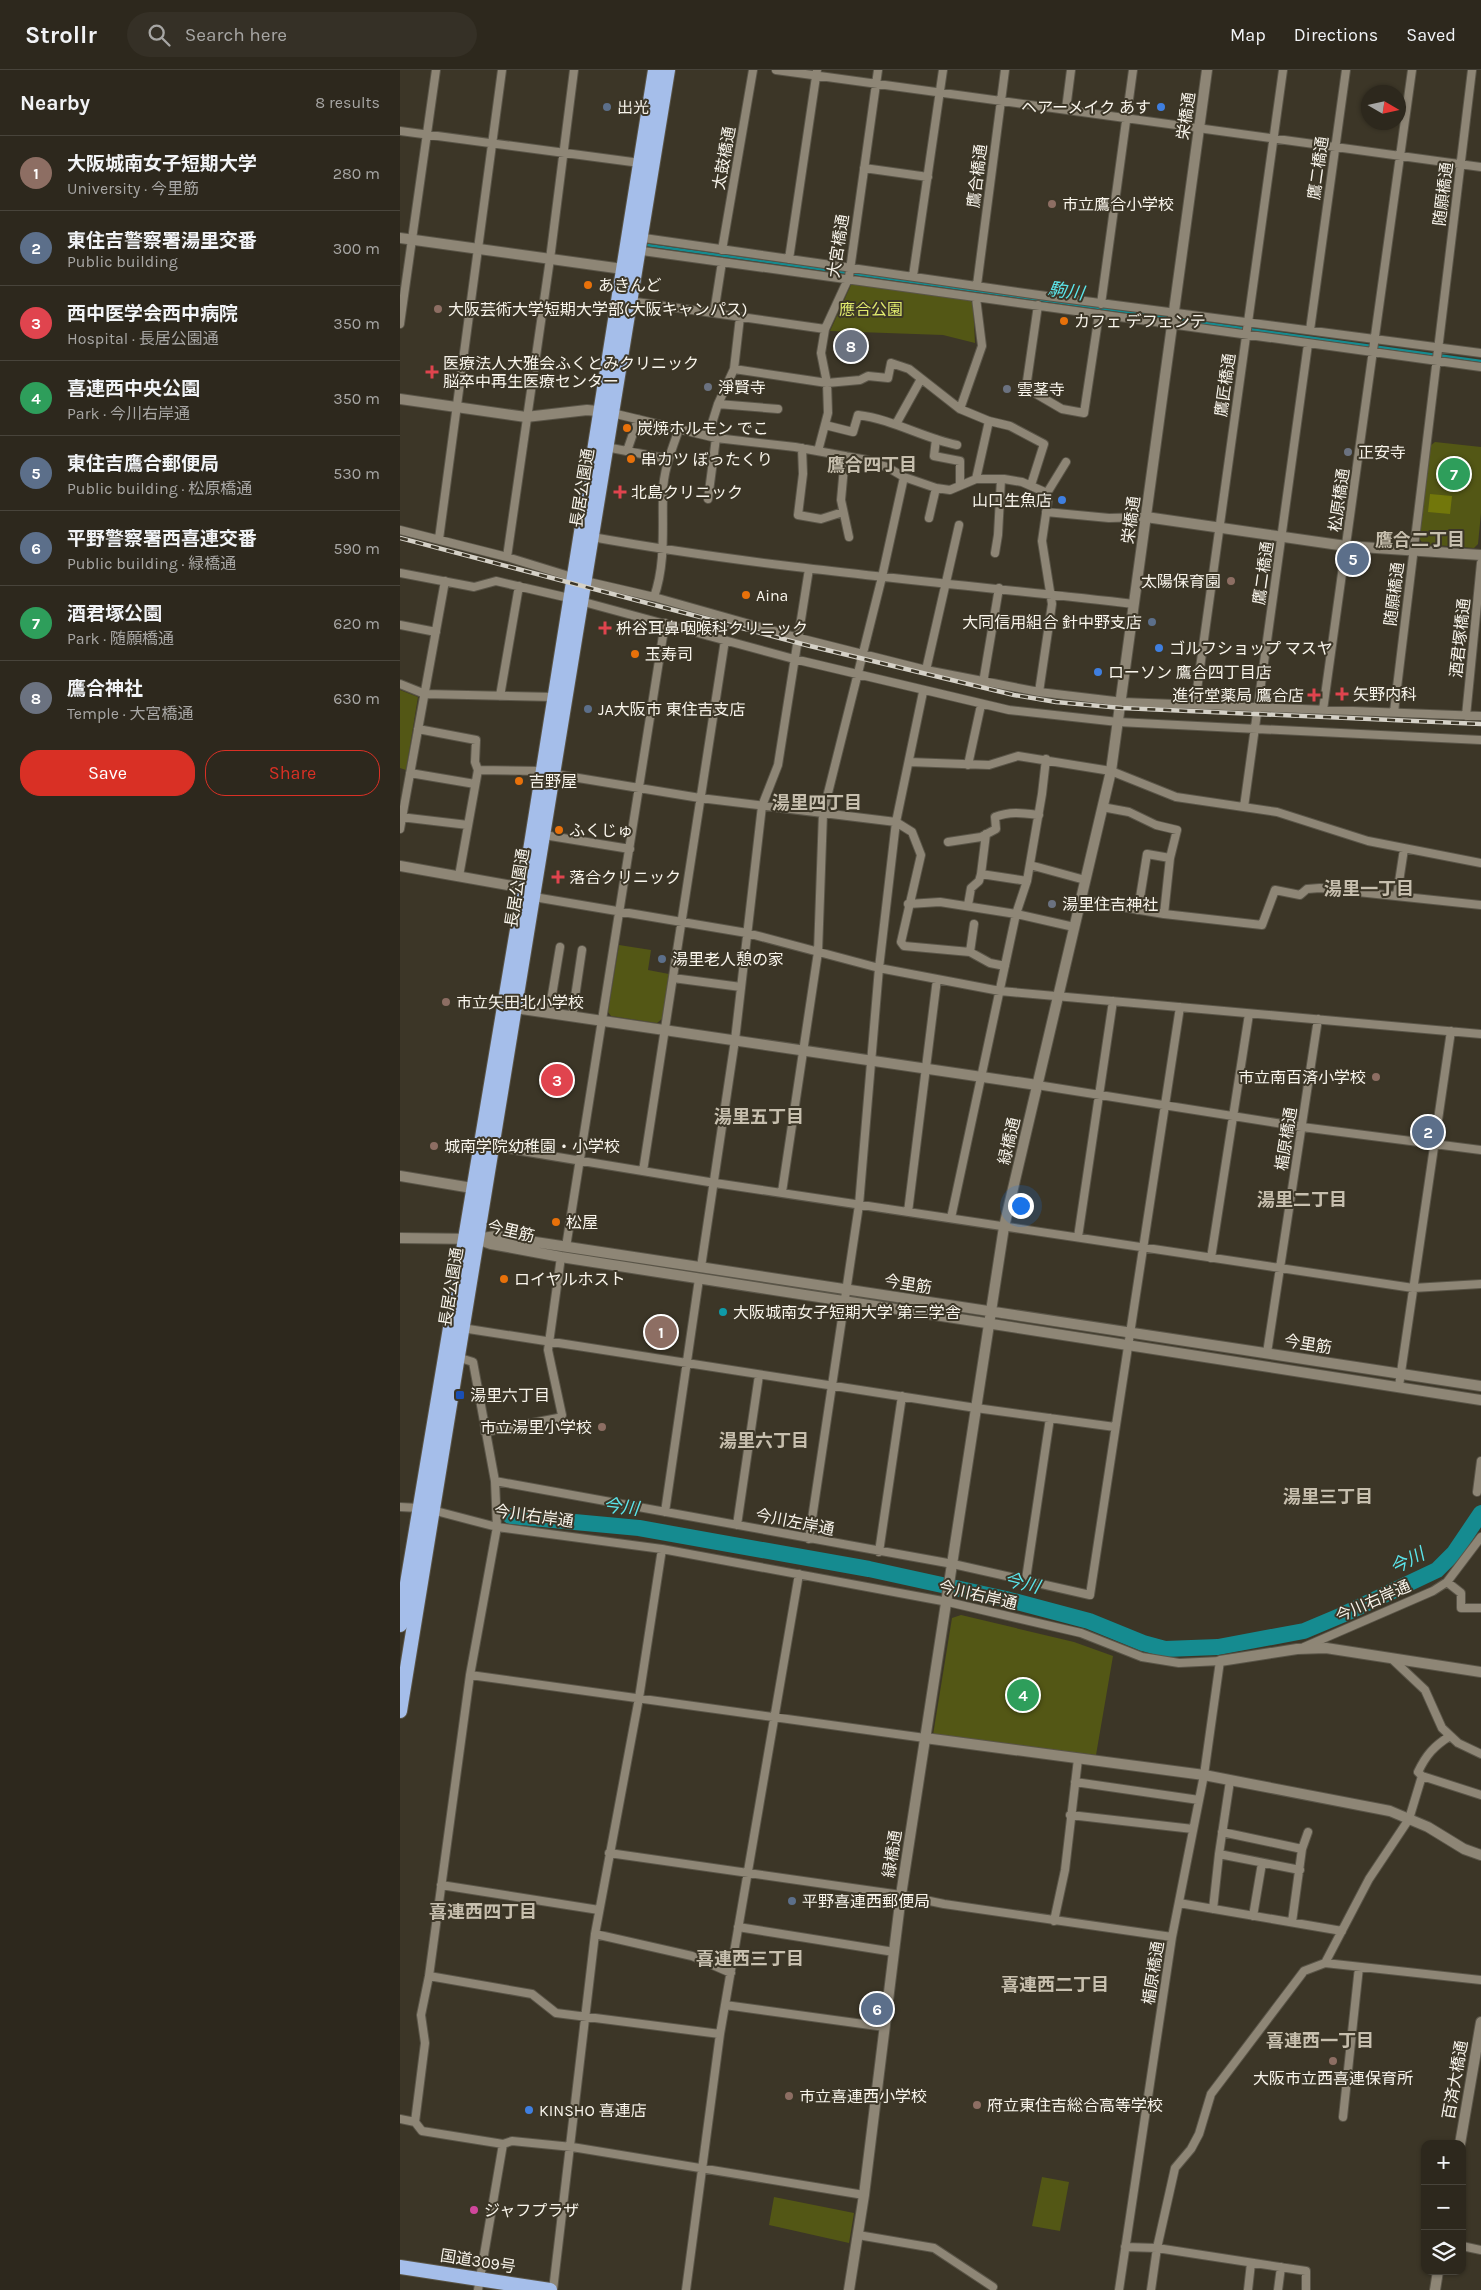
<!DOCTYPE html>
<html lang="en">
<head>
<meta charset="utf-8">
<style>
  :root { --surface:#2d281d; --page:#353026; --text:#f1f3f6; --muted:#a7a6a4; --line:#48443b; --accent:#d93025 }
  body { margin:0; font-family:Karla,"Noto Sans JP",sans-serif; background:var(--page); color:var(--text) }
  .controls { position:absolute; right:15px; bottom:15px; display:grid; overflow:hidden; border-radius:10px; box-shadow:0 1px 4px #0004 }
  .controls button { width:45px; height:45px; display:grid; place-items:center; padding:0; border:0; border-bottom:1px solid var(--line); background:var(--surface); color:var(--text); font:25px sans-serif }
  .compass { position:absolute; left:961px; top:15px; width:45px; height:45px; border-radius:50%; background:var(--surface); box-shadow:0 1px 4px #0004; rotate:99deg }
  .you { position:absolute; left:620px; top:1135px; width:18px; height:18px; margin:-12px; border:4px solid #fff; border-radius:50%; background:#1a73e8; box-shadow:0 0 0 8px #1a73e833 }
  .badge { display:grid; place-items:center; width:32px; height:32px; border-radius:50%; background:var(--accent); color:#fff; font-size:16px; font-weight:700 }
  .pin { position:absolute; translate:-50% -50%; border:2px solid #fff; box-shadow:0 1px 5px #0006 }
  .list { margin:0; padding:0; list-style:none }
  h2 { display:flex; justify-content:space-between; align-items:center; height:65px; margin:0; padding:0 20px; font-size:21px }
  h2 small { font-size:16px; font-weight:400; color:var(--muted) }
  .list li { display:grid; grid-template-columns:32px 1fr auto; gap:15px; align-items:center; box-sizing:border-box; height:75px; padding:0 20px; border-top:1px solid var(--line) }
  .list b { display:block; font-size:19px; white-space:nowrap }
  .list p { margin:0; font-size:16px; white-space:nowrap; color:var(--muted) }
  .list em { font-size:16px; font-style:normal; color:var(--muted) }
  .actions { display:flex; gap:10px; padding:15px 20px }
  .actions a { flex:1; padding:11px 0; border:1px solid var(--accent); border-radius:20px; text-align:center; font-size:18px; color:var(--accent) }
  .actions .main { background:var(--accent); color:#fff }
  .icon { flex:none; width:28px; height:28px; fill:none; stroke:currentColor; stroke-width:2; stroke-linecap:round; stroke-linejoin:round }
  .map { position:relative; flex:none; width:1081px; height:2220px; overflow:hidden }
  header { display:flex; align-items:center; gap:30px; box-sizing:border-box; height:70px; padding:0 25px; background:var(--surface); border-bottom:1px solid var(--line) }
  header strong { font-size:24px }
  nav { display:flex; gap:28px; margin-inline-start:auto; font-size:18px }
  .search { width:350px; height:45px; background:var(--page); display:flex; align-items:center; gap:12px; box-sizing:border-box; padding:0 18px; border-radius:28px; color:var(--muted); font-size:19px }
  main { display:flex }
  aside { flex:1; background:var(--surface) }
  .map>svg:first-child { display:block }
</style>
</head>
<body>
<header>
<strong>Strollr</strong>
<div class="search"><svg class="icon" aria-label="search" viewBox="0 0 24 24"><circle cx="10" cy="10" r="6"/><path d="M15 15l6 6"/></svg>Search here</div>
<nav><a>Map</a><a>Directions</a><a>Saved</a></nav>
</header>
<main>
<aside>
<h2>Nearby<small>8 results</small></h2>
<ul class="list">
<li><span class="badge" style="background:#8d6e63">1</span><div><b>大阪城南女子短期大学</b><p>University · 今里筋</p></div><em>280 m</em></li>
<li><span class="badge" style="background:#5c6f8a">2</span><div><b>東住吉警察署湯里交番</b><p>Public building</p></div><em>300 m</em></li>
<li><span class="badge" style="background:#e0444e">3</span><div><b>西中医学会西中病院</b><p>Hospital · 長居公園通</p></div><em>350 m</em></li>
<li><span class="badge" style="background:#2e9e5b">4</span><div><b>喜連西中央公園</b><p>Park · 今川右岸通</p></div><em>350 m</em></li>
<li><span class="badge" style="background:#5c6f8a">5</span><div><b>東住吉鷹合郵便局</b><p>Public building · 松原橋通</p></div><em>530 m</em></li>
<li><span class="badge" style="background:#5c6f8a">6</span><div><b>平野警察署西喜連交番</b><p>Public building · 緑橋通</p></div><em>590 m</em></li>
<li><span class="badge" style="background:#2e9e5b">7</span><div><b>酒君塚公園</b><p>Park · 随願橋通</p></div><em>620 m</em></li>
<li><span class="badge" style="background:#6b7280">8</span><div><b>鷹合神社</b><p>Temple · 大宮橋通</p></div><em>630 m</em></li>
</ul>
<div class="actions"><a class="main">Save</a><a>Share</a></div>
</aside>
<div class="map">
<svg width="1081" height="2220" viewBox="0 0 1081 2220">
  <rect width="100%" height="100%" fill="#3c3627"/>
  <path fill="#535715" d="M455,213L570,230L573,234L575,273L543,265L430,261L451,215Z
    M1035,372L1081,377V443L1078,474L1074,478L1023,474L1019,468L1030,376Z
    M0,620L18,627L6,700L0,698Z
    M219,875L251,880L248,900L269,904L262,949L257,953L211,946L208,942Z
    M561,1545L674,1572L713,1586L696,1685L533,1665L552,1548Z
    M642,2107L669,2112L660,2161L632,2156Z
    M374,2127L454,2143L449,2173L369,2155Z"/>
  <path fill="#72770b" d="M1030,424L1052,426L1050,444L1028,442Z"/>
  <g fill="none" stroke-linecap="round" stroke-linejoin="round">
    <path stroke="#158b90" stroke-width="2.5" d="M247,175L771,248
      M776,249L1081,291"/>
    <path stroke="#158b90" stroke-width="16" d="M110,1446L239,1458L469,1499L606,1529L689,1551L743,1573L765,1579L818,1577L904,1561L942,1545L1037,1500L1054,1483L1081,1443"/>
    <g stroke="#5a5548" stroke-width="10">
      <path id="street" d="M376,0L1081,97
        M666,39L671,0
        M0,61L240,93
        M464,98L528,107
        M237,167L639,225L1081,283
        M235,180L1081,297
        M322,180L353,0
        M389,189L417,0
        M513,206L543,0
        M577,215L605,0
        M229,231L425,259
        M701,234L733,0
        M638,235L626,318L662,339L684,343L699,244
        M314,243L322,192
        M340,247L334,299L427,313L460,310L468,306L488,308L491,293L509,299L560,339L589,351L610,356L644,374L631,415
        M0,254L36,0
        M910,260L946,0
        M318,334L378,339
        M560,339L582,276L576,228
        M212,343L316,368L395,377L467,390L487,397L504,407L536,418L550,420L576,409H604L622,412L647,423
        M496,354L521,309
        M425,355L453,362L458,345C492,349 523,368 557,375
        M308,366L318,334L334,299
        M536,369L534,386L560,391V415
        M206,377L268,389
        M402,378L403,404L398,445L421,449L443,442
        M227,381L238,349
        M418,381L428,343L427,313L421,283L425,259L449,207L478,0
        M445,386L441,430L449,467
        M576,409L589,351
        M308,429L316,368
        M646,442L709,448L746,447
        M529,448L536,418
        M0,460L107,487L185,511L254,527L399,568L526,600L639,622L723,632L1081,646
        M192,467C371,499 553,513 734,534
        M39,469L102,0
        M595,483L598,465L601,409
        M107,487L150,189L174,0
        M0,503L74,517L96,511L169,528L394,589L609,640L718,652L1081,670
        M254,527C266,493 262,458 263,423C263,401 272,379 279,359
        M0,555L36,562
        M526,600L559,455
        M583,613L599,518
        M0,614L25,624L154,627
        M639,622L652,534L642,471L648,430L647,423L666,392
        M100,626L119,516
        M795,634L883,0
        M923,640L1012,0
        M994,642L1072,0
        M1066,646L1081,493
        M18,659L76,670L75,692L78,700
        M509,692L589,695L618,686L711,701L776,727L877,742L968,771L1081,793
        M568,695L581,635
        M10,703L75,714
        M154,704L300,728L496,752L512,762L521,785L501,872L504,876L570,882L590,893L605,896
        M702,737L729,742L756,755L777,760L770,788L764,844
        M844,737L908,274
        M0,747L68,755
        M0,759L45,511
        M144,765L230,779
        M548,772L581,767L596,759L595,747C610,741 623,743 639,745
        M630,795L685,810
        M581,804L627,811L642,724L646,689
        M59,806L78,700L142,701
        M627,811L616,844L674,857
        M997,825L1004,779
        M134,827L347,863L479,898L600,921L1081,964
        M680,830L764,844L862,855L875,820L900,825L907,819L920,818L1081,835
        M508,834L540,832L616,844L551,1148
        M568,835L571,818L579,811L581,804L586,764
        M738,840L747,784L770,788
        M570,882L574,854
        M273,908L341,917
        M149,943L160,877
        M172,947L182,880
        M637,1015L902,1057L1081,1080
        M91,1076L315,1113L1013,1218L1081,1214
        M243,1101L325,570
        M382,1122L418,882L423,743L482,507L504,407
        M508,1142L537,909
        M678,1167L713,931
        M166,1177L265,553
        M811,1188L849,944
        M301,1197L335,970L362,736L378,695L409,499
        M62,1258L576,1338L715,1357
        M867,1283L918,949
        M999,1316L1051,961
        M85,1362L158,1348L162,1345L148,1280L161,1187
        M95,1411L553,1494L690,1525L780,937
        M1077,1422L1081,1391
        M0,1437L19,1438
        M32,1440L97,1457L262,1479L548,1532L681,1563L742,1587L779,1593L820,1591L804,1705L772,1867L719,2220
        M265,1442L299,1209
        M337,1455L359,1305
        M409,1469L459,1135L479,898L496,752L523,622
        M479,1482L502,1326
        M626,1509L650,1348
        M1047,1512L1061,1523V1538H1081
        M904,1577L1033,1521L1047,1512L1081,1467
        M991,1588L1025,1620L1042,1658L1058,1673L1081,1684
        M70,1605L525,1668
        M1022,1706L1081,1725
        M675,1712L799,1730
        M670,1745L793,1759
        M822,1762L902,1779
        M209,1783L501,1825L544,1834L772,1867
        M819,1784L900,1800
        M41,1815L199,1840
        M779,1833L942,1861
        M813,1839L819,1784L830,1711
        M853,1846L862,1793
        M654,1851L665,1800L678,1689
        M892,1852L902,1779L908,1762
        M338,1857L494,1882
        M195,1864L292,1886L331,1903
        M925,1893L969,1809L1009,1749L1022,1706L1018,1702C1026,1685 1034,1676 1050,1666
        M29,1906L132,1924L156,1943L320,1964
        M325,1935L485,1957
        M943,2047L959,1897
        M0,2049L15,2052L22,2061L103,2074L112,2071L172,2077L464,2125
        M15,2052L25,1973L21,1945L29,1906L70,1605L97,1457L95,1411L73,1292L57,1287
        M458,2165L534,2178L593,2217
        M1062,2176L1081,2180
        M725,2177L757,2178L906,2201V2220
        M78,2220L103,2074
        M153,2220L195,1864L239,1628L262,1479
        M286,2220L320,1964L399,1504
        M751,2220L757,2178L775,2098L791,2079L799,2064L811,2024L904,1901L925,1893L1081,1910
        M848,2220L851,2193
        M878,2220L881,2197"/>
    </g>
    <g stroke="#5a5548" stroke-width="12">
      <path id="secondary" d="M0,168L230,200
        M0,329L126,347L187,340L207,342
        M746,447L946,476L1081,485
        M0,796L124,818L128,822
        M115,938L637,1015
        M0,1106L72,1118
        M0,1168L76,1169L96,1166L1081,1316
        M77,1169L91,1174L161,1187L1081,1330
        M820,1591L897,1579L926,1578L1081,1602
        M525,1668L804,1705L990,1741L1028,1757L1064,1779L1081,1785
        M1060,2074L1081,1952
        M449,2220L464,2125L501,1825L604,1157L711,701L807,0
        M1035,2220L1038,2201"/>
    </g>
    <g stroke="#5a5548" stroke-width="16">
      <path id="highway" d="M0,1555L124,818L255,0
        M0,1641L268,0
        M0,2197L150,2220"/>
    </g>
    <use href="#street" stroke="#8e8676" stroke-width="8"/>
    <use href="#secondary" stroke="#8e8676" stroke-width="10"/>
    <use href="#highway" stroke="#a5beea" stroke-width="14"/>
    <g stroke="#d5d1c7" stroke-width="4.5">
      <path id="rail" d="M0,468L410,576L614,625L656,632L722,638L1081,654"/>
    </g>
    <use href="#rail" stroke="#3c3627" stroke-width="2.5" stroke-dasharray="8" stroke-linecap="butt"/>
  </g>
  <g fill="#5c6f8a" stroke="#3c3627" stroke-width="2">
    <circle cx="207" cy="37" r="5"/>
    <circle cx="752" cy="552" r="5"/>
    <circle cx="188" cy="639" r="5"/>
    <circle cx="262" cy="889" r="5"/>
    <circle cx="392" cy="1831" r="5"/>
  </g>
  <g fill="#3f7fe0" stroke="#3c3627" stroke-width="2">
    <circle cx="761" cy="37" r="5"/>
    <circle cx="662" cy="430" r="5"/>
    <circle cx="759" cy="578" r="5"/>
    <circle cx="698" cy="602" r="5"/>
    <circle cx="129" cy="2040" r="5"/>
  </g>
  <g fill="#8d6e63" stroke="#3c3627" stroke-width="2">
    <circle cx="652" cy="134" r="5"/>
    <circle cx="38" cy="239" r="5"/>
    <circle cx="831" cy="511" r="5"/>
    <circle cx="46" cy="932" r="5"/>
    <circle cx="976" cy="1007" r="5"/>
    <circle cx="34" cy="1076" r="5"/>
    <circle cx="202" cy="1357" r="5"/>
    <circle cx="933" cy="1991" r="5"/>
    <circle cx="389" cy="2026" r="5"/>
    <circle cx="577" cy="2035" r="5"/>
  </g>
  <g fill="#e8710a" stroke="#3c3627" stroke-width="2">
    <circle cx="188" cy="215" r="5"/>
    <circle cx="664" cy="251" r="5"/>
    <circle cx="227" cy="358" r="5"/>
    <circle cx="231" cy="389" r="5"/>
    <circle cx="346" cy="525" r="5"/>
    <circle cx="235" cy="584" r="5"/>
    <circle cx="119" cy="711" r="5"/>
    <circle cx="159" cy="760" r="5"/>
    <circle cx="156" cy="1152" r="5"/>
    <circle cx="104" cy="1209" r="5"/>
  </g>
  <g fill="#e0444e" stroke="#3c3627" stroke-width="2">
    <path d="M29.5 294.5h5v5h5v5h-5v5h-5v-5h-5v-5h5z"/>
    <path d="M217.5 414.5h5v5h5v5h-5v5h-5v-5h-5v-5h5z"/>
    <path d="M202.5 550.5h5v5h5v5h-5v5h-5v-5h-5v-5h5z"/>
    <path d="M939.5 616.5h5v5h5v5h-5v5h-5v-5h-5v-5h5z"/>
    <path d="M911.5 617.5h5v5h5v5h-5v5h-5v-5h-5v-5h5z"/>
    <path d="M155.5 799.5h5v5h5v5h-5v5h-5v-5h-5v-5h5z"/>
  </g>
  <g fill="#6b7280" stroke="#3c3627" stroke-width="2">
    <circle cx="308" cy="317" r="5"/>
    <circle cx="607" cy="319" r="5"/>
    <circle cx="948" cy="382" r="5"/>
    <circle cx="652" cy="834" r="5"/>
  </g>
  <circle fill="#0f9aa8" stroke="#3c3627" stroke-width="2" cx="323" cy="1242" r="5"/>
  <rect fill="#1a4fb4" stroke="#3c3627" stroke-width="2" x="55" y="1320" width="10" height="10" rx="2.5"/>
  <circle fill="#d1479c" stroke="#3c3627" stroke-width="2" cx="74" cy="2140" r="5"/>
  <g text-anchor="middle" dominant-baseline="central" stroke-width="4" stroke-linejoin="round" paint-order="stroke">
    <g font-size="16" fill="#f8f4eb" stroke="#3c3627" text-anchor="start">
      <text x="217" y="37">出光</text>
      <text x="751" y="37" text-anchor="end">ヘアーメイク あす</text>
      <text x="662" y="134">市立鷹合小学校</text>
      <text x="198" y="215">あきんど</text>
      <text x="48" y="239">大阪芸術大学短期大学部(大阪キャンパス)</text>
      <text x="674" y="251">カフェ デフェンテ</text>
      <text x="43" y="293">医療法人大雅会ふくとみクリニック<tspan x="43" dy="18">脳卒中再生医療センター</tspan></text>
      <text x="318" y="317">淨賢寺</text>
      <text x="617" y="319">雲茎寺</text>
      <text x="237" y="358">炭焼ホルモン でこ</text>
      <text x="958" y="382">正安寺</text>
      <text x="241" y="389">串カツ ぼったくり</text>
      <text x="231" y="422">北島クリニック</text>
      <text x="652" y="430" text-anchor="end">山口生魚店</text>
      <text x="821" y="511" text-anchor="end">太陽保育園</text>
      <text x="356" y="525">Aina</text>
      <text x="742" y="552" text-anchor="end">大同信用組合 針中野支店</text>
      <text x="216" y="558">枡谷耳鼻咽喉科クリニック</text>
      <text x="769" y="578">ゴルフショップ マスヤ</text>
      <text x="245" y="584">玉寿司</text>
      <text x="708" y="602">ローソン 鷹合四丁目店</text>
      <text x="953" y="624">矢野内科</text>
      <text x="904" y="625" text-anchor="end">進行堂薬局 鷹合店</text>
      <text x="198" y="639">JA大阪市 東住吉支店</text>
      <text x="129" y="711">吉野屋</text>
      <text x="169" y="760">ふくじゅ</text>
      <text x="169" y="807">落合クリニック</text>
      <text x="662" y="834">湯里住吉神社</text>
      <text x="272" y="889">湯里老人憩の家</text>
      <text x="56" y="932">市立矢田北小学校</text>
      <text x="966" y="1007" text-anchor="end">市立南百済小学校</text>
      <text x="44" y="1076">城南学院幼稚園・小学校</text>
      <text x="166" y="1152">松屋</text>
      <text x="114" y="1209">ロイヤルホスト</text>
      <text x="333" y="1242">大阪城南女子短期大学 第三学舎</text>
      <text x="70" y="1325">湯里六丁目</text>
      <text x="192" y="1357" text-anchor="end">市立湯里小学校</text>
      <text x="402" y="1831">平野喜連西郵便局</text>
      <text x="933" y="2008" text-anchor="middle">大阪市立西喜連保育所</text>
      <text x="399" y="2026">市立喜連西小学校</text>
      <text x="587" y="2035">府立東住吉総合高等学校</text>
      <text x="139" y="2040">KINSHO 喜連店</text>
      <text x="84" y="2140">ジャフプラザ</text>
    </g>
    <g font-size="16" fill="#f8f4eb" stroke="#3c3627">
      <text transform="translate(786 46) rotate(-82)">栄橋通</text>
      <text transform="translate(324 88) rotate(-80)">太鼓橋通</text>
      <text transform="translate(918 98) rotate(-82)">鷹二橋通</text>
      <text transform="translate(577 106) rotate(-83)">鷹合橋通</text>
      <text transform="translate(1043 124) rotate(-83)">随願橋通</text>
      <text transform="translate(438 176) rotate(-81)">大宮橋通</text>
      <text transform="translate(825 315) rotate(-82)">鷹匠橋通</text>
      <text transform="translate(182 418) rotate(-81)">長居公園通</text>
      <text transform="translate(939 430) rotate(-82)">松原橋通</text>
      <text transform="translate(731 450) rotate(-82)">栄橋通</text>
      <text transform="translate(863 503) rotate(-82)">鷹二橋通</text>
      <text transform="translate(994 524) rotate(-83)">随願橋通</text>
      <text transform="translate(1060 568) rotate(-84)">酒君塚橋通</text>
      <text transform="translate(117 818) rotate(-81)">長居公園通</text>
      <text transform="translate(886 1069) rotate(-81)">楯原橋通</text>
      <text transform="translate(609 1071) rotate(-77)">緑橋通</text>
      <text transform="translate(111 1161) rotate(13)">今里筋</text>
      <text transform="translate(508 1214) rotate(9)">今里筋</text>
      <text transform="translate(51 1217) rotate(-81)">長居公園通</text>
      <text transform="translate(908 1274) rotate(9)">今里筋</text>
      <text transform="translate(134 1446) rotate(8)">今川右岸通</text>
      <text transform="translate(395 1452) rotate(11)">今川左岸通</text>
      <text transform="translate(578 1525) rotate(13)">今川右岸通</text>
      <text transform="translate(973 1531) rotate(-24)">今川右岸通</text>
      <text transform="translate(492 1784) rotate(-81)">緑橋通</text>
      <text transform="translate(753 1903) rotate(-81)">楯原橋通</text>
      <text transform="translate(1055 2010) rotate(-80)">百済大橋通</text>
      <text transform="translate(78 2191) rotate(9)">国道309号</text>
    </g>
    <g font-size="16" fill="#e0ea6d" stroke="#3c3627">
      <text x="471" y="239">應合公園</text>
    </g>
    <g font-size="18" font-style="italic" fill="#5be6ec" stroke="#3c3627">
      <text transform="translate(666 221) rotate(8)">駒川</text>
      <text transform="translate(221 1437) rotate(6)">今川</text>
      <text transform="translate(1007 1491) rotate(-27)">今川</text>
      <text transform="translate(622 1513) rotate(14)">今川</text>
    </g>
    <g font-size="18" font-weight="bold" fill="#c7bfae" stroke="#3c3627">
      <text x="472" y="395">鷹合四丁目</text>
      <text x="1020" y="470">鷹合二丁目</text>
      <text x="417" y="733">湯里四丁目</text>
      <text x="969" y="819">湯里一丁目</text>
      <text x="359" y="1047">湯里五丁目</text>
      <text x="902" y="1130">湯里二丁目</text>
      <text x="364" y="1371">湯里六丁目</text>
      <text x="928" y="1427">湯里三丁目</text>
      <text x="83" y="1842">喜連西四丁目</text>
      <text x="350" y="1889">喜連西三丁目</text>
      <text x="655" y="1915">喜連西二丁目</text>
      <text x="920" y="1971">喜連西一丁目</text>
    </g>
  </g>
</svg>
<div class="controls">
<button>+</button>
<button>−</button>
<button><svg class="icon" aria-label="layers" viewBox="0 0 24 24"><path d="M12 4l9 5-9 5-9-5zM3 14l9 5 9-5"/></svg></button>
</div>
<svg class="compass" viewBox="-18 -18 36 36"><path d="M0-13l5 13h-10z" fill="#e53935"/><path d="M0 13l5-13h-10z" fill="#a7a6a4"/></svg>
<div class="you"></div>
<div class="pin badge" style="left:261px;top:1262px;background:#8d6e63">1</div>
<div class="pin badge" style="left:1028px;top:1062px;background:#5c6f8a">2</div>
<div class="pin badge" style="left:157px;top:1010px;background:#e0444e">3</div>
<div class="pin badge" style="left:623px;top:1625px;background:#2e9e5b">4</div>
<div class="pin badge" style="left:953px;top:489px;background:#5c6f8a">5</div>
<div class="pin badge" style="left:477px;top:1939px;background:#5c6f8a">6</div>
<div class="pin badge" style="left:1054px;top:404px;background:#2e9e5b">7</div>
<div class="pin badge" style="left:451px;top:276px;background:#6b7280">8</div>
</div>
</main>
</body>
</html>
